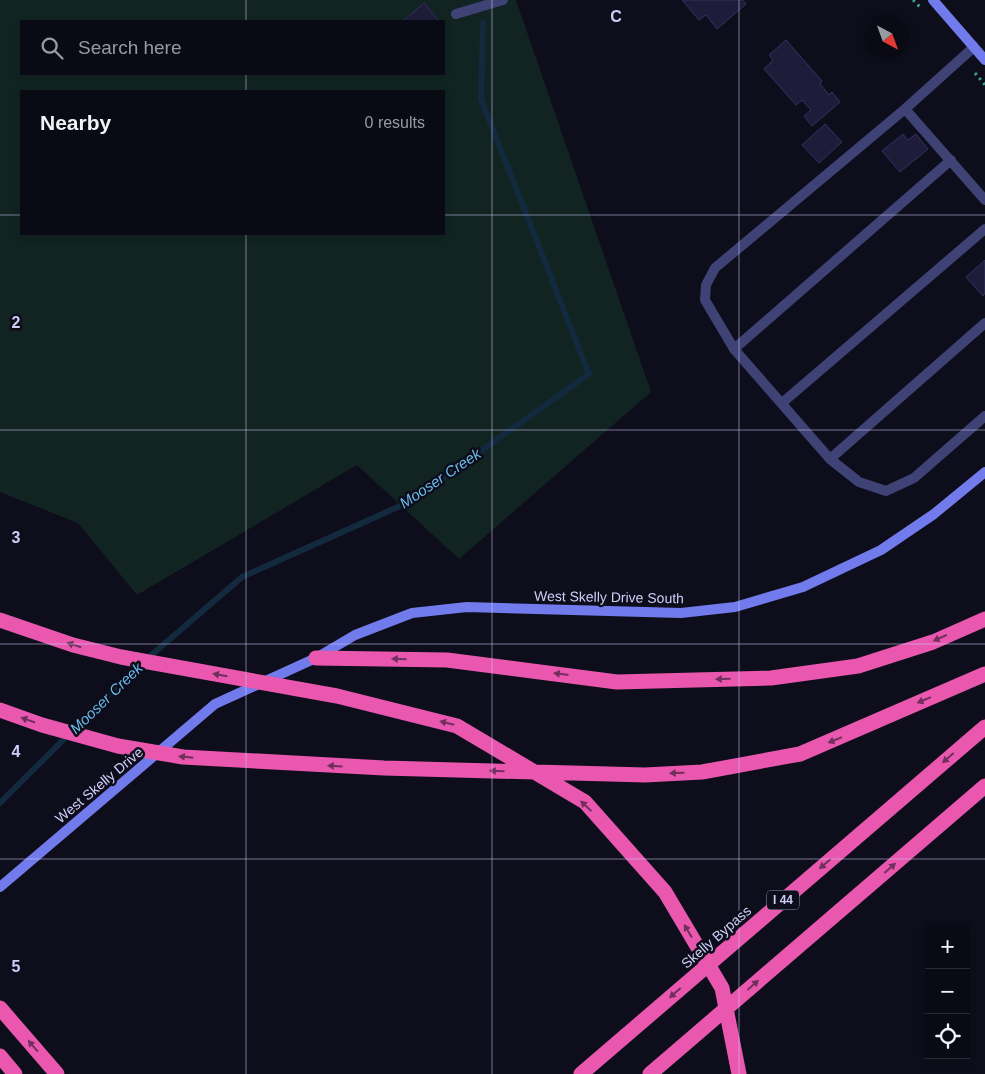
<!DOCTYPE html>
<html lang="en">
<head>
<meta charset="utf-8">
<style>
  :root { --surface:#0a0a14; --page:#13131d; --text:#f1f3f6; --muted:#999aa0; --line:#2a2b34 }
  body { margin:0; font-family:Arial,sans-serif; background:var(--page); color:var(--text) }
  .controls { position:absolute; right:15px; bottom:15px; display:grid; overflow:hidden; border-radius:0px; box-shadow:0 2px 8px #0003 }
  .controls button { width:45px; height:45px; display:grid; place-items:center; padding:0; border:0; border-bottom:1px solid var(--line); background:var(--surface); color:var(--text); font:25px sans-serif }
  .compass { position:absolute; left:865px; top:15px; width:45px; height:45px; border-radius:50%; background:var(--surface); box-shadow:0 2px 8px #0003; rotate:139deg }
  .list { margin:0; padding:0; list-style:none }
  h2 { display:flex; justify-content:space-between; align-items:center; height:65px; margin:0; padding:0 20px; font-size:21px }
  h2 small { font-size:16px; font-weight:400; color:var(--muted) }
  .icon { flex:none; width:28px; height:28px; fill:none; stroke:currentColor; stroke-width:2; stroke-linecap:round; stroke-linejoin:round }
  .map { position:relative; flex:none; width:985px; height:1074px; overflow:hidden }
  .search { position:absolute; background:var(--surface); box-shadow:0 2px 8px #0003; left:20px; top:20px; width:425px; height:55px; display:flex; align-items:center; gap:12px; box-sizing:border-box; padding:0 18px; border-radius:0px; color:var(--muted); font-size:19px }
  .panel { position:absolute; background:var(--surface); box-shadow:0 2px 8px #0003; left:20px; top:90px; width:425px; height:145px; border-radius:0px }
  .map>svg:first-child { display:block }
</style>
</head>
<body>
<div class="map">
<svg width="985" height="1074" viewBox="0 0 985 1074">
  <rect width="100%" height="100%" fill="#0e0d1b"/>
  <path fill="#112421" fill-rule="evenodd" d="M0,0H516L651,392L459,559L357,465L137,595L78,523L0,492ZM21,21H444V74H21ZM21,91H444V234H21Z"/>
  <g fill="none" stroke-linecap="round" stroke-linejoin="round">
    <path stroke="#13293e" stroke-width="6" d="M0,803L127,676L242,577L409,502L589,374L481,99L483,23"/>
  </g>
  <path fill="#1f1c39" stroke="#353162" d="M682,0H743L746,4L717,29L706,15L699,20Z
    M424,3L439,21H403Z
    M786,40L822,81L820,84L829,95L832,92L840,102L812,126L804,116L811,110L802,100L796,105L764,69L773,60L769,55Z
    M825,124L842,142L819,163L802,145Z
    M903,134L908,140L916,134L928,149L900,172L882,151Z
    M985,260V293L983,296L966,277Z"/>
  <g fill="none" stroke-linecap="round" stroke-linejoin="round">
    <path stroke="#3b9f8e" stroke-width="3" stroke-dasharray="2.5 4" stroke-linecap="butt" d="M913,0L920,7
      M975,73L985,85"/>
    <path stroke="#3e4274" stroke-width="10" d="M456,14L503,0
      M974,47L905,109L715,268L706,285L705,300L734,349L830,459L859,482L886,491L914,478L985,416
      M905,109L985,200
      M734,349L951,160
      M782,403L985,229
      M830,459L985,323"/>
    <path stroke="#717bec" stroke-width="10" d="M933,0L985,60
      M0,887L215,704L316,658L355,635L412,613L467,607L681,613L735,607L803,587L881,550L934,514L985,472"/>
    <path stroke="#e958ae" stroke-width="15" d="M0,620L73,645L121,657L337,696L457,726L585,802L665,892L722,988L739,1074
      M316,658L447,660L617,682L771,678L858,666L933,642L985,619
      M0,710L42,725L118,746L183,757L384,768L645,775L702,772L800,754L985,674
      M0,1008L57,1074
      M0,1056L15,1074
      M581,1074L985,727
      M650,1074L985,786"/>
  </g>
  <defs><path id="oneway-solid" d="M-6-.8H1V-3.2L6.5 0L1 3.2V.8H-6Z" transform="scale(1.25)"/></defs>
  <g fill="#712f5d">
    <use href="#oneway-solid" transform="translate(940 638) rotate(156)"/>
    <use href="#oneway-solid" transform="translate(74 645) rotate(-163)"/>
    <use href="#oneway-solid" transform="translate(399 659) rotate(-179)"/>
    <use href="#oneway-solid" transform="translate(561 674) rotate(-173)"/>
    <use href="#oneway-solid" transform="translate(220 675) rotate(-170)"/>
    <use href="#oneway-solid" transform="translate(723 679) rotate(179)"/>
    <use href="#oneway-solid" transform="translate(924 700) rotate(157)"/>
    <use href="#oneway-solid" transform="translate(28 720) rotate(-161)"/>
    <use href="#oneway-solid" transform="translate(447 723) rotate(-166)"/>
    <use href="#oneway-solid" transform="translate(835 740) rotate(158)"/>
    <use href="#oneway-solid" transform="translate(186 757) rotate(-174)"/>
    <use href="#oneway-solid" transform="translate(948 758) rotate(139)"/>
    <use href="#oneway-solid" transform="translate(335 766) rotate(-177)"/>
    <use href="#oneway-solid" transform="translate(497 771) rotate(-179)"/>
    <use href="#oneway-solid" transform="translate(677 773) rotate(178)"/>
    <use href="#oneway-solid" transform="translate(586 806) rotate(-137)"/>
    <use href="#oneway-solid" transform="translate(825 864) rotate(139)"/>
    <use href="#oneway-solid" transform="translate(890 868) rotate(-41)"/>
    <use href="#oneway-solid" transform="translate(688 931) rotate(-121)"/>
    <use href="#oneway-solid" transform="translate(753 985) rotate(-41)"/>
    <use href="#oneway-solid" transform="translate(675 993) rotate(139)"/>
    <use href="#oneway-solid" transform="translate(33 1046) rotate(-131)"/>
  </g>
  <path fill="none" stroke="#cecdf8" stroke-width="1" stroke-opacity="0.55" d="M246,0V21M492,0V1074M739,0V1074M246,74V91M0,215H21M444,215H985M246,234V1074M0,430H985M0,644H985M0,859H985"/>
  <g text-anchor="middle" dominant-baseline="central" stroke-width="5" stroke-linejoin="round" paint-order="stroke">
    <rect fill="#0e0d1b" stroke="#9493b6" stroke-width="1" x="767" y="890.5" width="32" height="19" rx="4"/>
    <g font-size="12" font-weight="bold" fill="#cecdf8">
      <text x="783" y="900">I 44</text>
    </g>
    <g font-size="14" fill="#cecdf8" stroke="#0e0d1b">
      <text transform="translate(609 597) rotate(1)">West Skelly Drive South</text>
      <text transform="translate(99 785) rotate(-40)">West Skelly Drive</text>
      <text transform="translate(716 937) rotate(-41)">Skelly Bypass</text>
    </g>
    <g font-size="15" font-style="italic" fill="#69bdeb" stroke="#0e0d1b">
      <text transform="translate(440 478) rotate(-34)">Mooser Creek</text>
      <text transform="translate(106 698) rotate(-44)">Mooser Creek</text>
    </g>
  </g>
  <g font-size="16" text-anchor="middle" font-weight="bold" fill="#cecdf8" stroke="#0e0d1b" stroke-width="5" stroke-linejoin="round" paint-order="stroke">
    <text x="616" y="22">C</text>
    <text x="16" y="328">2</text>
    <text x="16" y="543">3</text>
    <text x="16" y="757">4</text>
    <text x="16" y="972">5</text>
  </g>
</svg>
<div class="controls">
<button>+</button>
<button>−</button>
<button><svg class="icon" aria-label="locate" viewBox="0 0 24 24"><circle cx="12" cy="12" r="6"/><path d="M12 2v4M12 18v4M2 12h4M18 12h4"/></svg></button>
</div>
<svg class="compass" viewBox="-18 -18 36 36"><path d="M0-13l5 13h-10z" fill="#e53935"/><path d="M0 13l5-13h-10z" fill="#999aa0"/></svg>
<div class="search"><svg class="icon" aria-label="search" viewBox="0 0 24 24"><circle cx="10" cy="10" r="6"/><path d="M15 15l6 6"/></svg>Search here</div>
<section class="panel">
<h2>Nearby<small>0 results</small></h2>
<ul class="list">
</ul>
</section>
</div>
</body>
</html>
